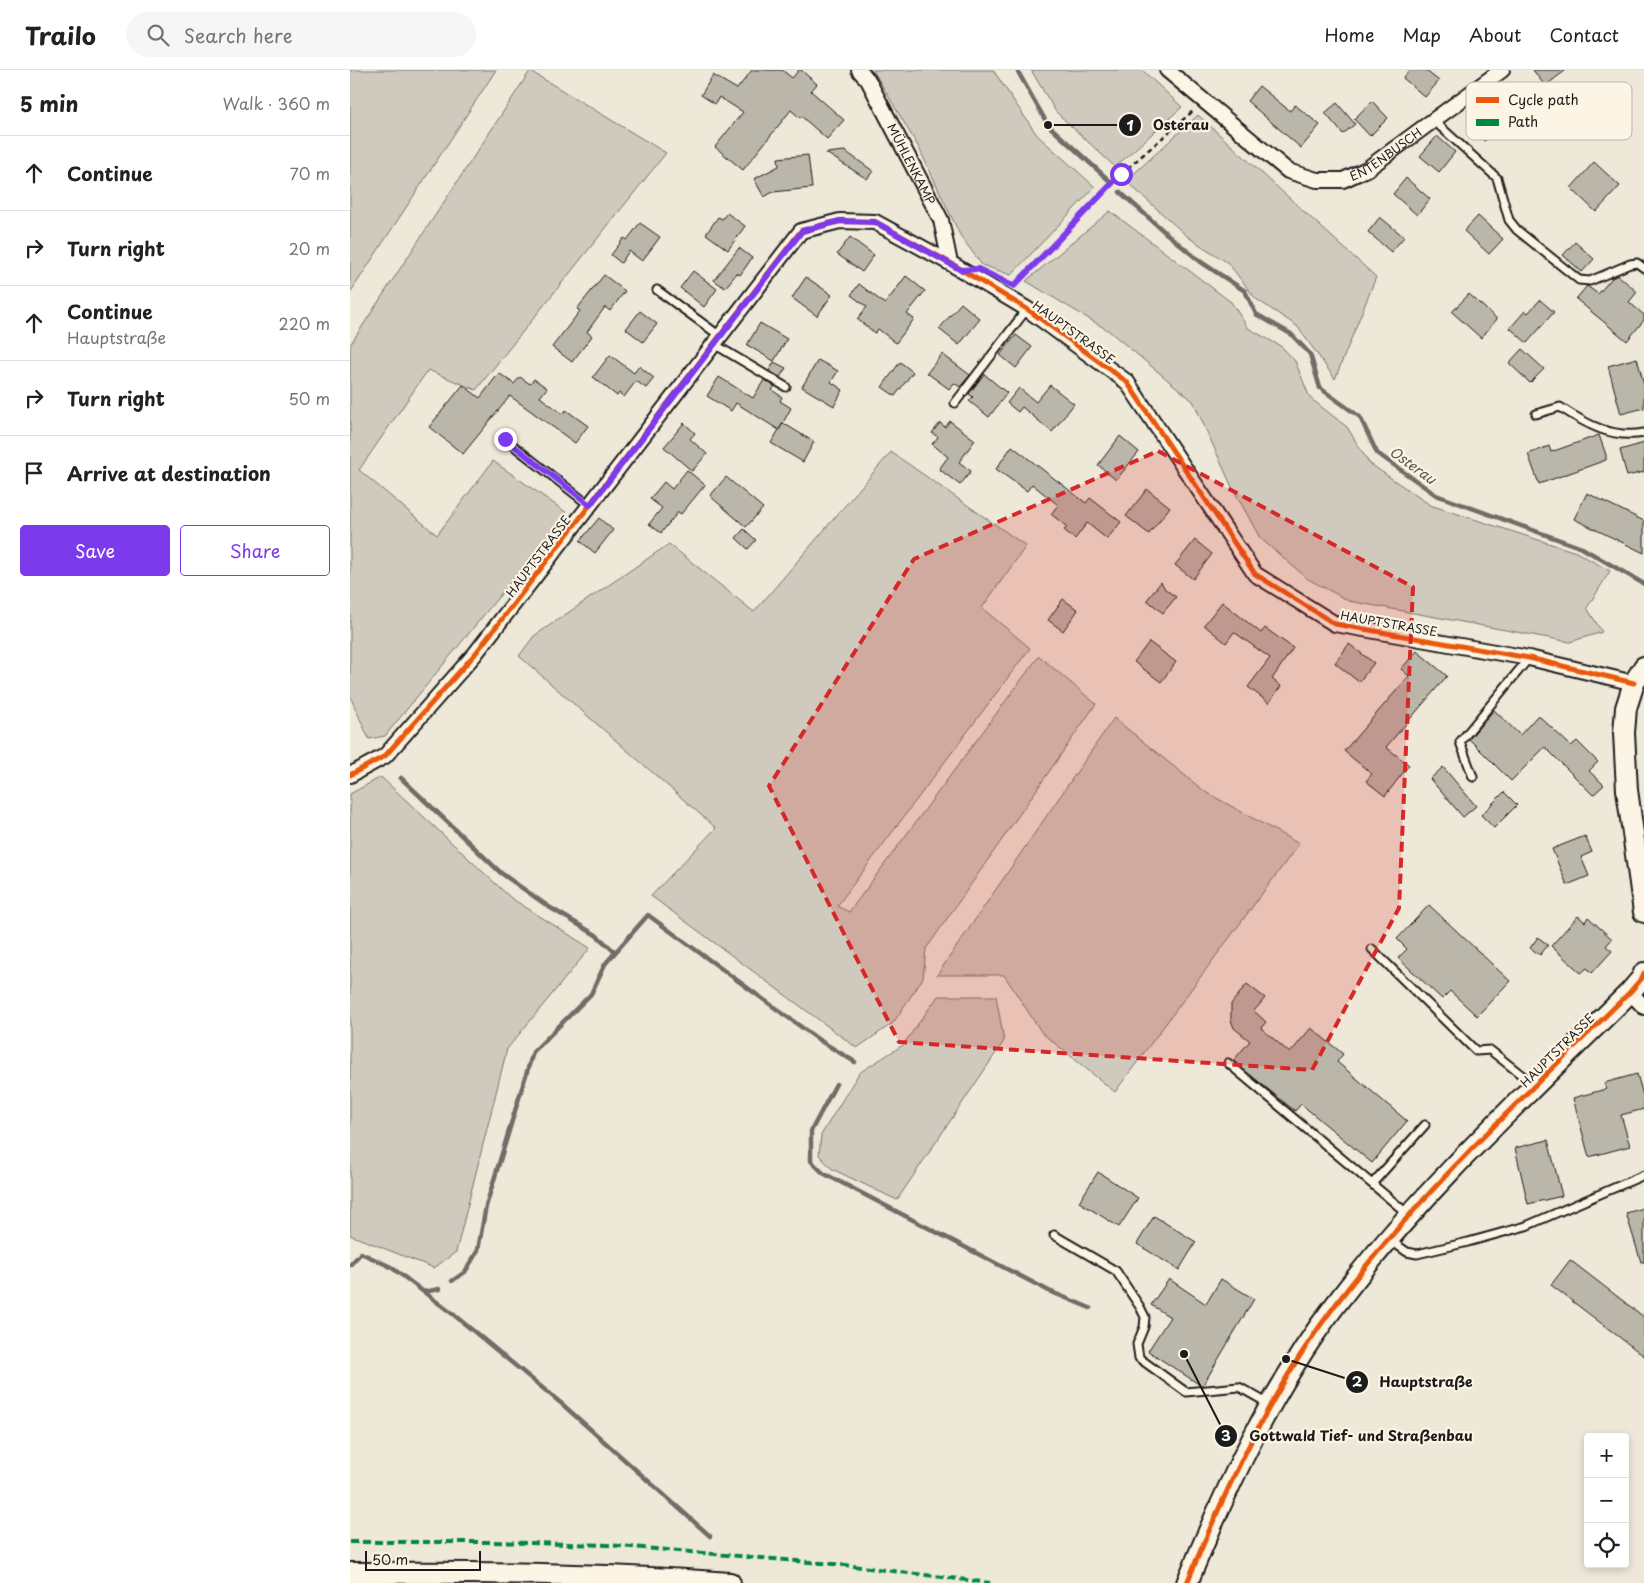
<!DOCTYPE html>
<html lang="en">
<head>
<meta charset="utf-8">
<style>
  :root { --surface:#fff; --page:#f6f6f6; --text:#202124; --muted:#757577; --line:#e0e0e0; --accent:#7c3aed }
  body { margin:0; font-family:"Playpen Sans",sans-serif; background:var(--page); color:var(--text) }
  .controls { position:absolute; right:15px; bottom:15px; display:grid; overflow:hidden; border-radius:5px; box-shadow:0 2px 8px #0003 }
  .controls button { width:45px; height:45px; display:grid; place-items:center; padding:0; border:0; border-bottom:1px solid var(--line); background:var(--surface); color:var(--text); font:25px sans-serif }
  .scale { position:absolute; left:15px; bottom:12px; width:116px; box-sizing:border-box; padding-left:5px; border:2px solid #1c1c1c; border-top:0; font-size:14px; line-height:18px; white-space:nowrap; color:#1c1c1c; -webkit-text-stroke:4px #fcf5e5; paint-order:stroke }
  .stop { position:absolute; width:15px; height:15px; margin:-11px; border:4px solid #7c3aed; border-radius:50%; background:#fff }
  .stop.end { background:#7c3aed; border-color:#fff; box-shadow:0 1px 5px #0008 }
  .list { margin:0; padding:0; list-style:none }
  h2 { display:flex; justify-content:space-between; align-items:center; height:65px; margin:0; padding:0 20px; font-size:21px }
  h2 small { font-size:16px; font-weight:400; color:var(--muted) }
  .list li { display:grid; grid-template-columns:32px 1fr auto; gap:15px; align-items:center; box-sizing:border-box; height:75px; padding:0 20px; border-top:1px solid var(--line) }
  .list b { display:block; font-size:19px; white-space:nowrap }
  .list p { margin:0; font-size:16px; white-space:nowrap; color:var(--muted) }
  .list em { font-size:16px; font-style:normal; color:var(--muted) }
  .actions { display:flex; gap:10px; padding:15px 20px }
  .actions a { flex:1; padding:11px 0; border:1px solid var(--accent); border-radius:5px; text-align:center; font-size:18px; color:var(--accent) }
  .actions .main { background:var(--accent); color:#fff }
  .icon { flex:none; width:28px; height:28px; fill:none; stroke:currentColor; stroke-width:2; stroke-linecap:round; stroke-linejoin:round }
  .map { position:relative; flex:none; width:1294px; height:1513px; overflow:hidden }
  header { display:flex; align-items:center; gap:30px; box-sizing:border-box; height:70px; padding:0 25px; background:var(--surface); border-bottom:1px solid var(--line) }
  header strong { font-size:24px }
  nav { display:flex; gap:28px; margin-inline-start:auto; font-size:18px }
  .search { width:350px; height:45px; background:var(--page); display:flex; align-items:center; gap:12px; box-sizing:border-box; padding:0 18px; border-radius:28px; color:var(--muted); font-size:19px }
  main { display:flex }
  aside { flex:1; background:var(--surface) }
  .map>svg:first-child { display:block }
</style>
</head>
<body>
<header>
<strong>Trailo</strong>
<div class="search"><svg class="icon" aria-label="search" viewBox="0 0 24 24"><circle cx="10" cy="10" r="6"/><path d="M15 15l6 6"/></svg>Search here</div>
<nav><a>Home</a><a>Map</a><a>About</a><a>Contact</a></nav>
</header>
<main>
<aside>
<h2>5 min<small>Walk · 360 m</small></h2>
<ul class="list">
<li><svg class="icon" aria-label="ahead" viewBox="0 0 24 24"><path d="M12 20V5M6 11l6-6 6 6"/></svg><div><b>Continue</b></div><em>70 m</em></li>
<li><svg class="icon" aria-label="right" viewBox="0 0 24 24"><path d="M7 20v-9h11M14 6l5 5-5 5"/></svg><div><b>Turn right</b></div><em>20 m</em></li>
<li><svg class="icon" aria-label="ahead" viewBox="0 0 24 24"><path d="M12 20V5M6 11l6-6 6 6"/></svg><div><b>Continue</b><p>Hauptstraße</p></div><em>220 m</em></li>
<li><svg class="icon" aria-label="right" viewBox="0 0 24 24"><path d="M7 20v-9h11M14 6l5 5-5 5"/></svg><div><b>Turn right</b></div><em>50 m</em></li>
<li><svg class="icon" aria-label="arrive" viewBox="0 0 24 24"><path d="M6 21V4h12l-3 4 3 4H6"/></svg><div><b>Arrive at destination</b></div></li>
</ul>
<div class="actions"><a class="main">Save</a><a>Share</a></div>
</aside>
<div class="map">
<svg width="1294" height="1513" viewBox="0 0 1294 1513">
  <rect width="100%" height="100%" fill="#eee8d9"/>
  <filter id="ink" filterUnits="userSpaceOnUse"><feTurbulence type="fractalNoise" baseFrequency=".02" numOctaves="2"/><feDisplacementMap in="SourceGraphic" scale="10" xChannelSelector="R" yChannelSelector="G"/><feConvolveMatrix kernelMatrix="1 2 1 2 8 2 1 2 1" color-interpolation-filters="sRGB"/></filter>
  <g filter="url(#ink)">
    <path fill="#cfcabd" stroke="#76736c" d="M0,0H146L0,223Z
      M523,0H643L687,65L745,117L661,205L632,195L610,165L569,78Z
      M681,0H792L832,37L765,97L706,42Z
      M180,1L316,83L126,320L78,300L9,400L87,465L143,391L217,443L35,666L19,669L0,626V275Z
      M848,45L1026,207L985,309L947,256L906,229L878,193L838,167L776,111Z
      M760,141L881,232L898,258L932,277L945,291L960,328L997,357L1019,393L1080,435L1226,482L1260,501L1237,538L1252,562L1220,572L999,531L958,509L910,468L881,415L843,331L759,261L676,211Z
      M541,382L676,476L632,538L680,578L487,836L499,842L689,586L746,634L576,879L573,908L543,953L507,978L301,826L366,758L169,586L184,566L319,474L404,542Z
      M764,648L854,721L949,774L765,1022L692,963L654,905H587Z
      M31,707L161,828L240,878L157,979L106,1182L84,1198L0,1165V724Z
      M588,926H646L654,971L547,1130L482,1099L469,1085L471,1065L509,1003L553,975Z"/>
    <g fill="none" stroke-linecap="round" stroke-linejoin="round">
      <path stroke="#6f6c67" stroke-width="4.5" d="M667,0L698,55L762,113
        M770,122L817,164L851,192L895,221L906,244L941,264L960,284L970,318L1010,347L1027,383L1086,425L1232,478L1294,514
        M51,708L151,803L199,837L246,865L265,882
        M486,1014L461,1061V1091L473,1103L699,1221L740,1238
        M0,1195L11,1183L41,1197L104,1245L212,1334L360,1466
        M102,1211L115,1202L128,1180L136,1136L183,982L241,924L255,894L298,845L469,970L505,992
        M74,1222L89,1219"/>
    </g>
    <path fill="#bab6aa" stroke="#1c1c1c" d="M402,0H432L442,8L449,0H451L467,14L461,21L494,50L477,69L451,46L450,48L441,40L393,100L365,77L393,42L369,27L365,34L351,25L363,5L387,19Z
      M1060,0H1075L1089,11L1075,27L1053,8Z
      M1183,0H1216L1195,16Z
      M909,16L940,41L945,35L970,55L951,78L897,31Z
      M1156,20L1173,44L1134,71L1118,47Z
      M1022,31L1038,48L1020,66L1004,49Z
      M987,33L1005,54L993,64L975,43Z
      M1087,66L1105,82L1089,102L1070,86Z
      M495,81L523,101L517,109L476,83Z
      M458,85L462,118L423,122L414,127L404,109L429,96L428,88Z
      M1244,92L1270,116L1246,142L1221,118Z
      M1056,108L1080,129L1067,145L1043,124Z
      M377,143L395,156L378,180L356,164L368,147L372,149Z
      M1128,146L1153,169L1139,184L1114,161Z
      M1030,147L1054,167L1041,182L1018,162Z
      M290,153L310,167L292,191L279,181L271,193L261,185L274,168L277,170Z
      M500,167L524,185L512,202L487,184Z
      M1225,172L1244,189L1232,202L1213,185Z
      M389,178L402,188L390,205L387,203L375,218L364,210Z
      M343,201L367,219L354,237L330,218Z
      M254,205L275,221L260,241L255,237L237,262L242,266L222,292L202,277L230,241L227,239Z
      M1268,205L1287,222L1279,232L1294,245V250L1277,271L1226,229L1237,216L1248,224L1262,208Z
      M556,206L575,221L557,244L564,249L546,273L528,259L525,263L507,249L517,237L501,225L509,214L535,234Z
      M456,207L482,225L467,246L442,228Z
      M1119,224L1147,249L1131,268L1102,242Z
      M1190,230L1204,242L1177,273L1160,258L1175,241L1178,243Z
      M611,233L630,249L609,275L589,259Z
      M290,241L307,254L293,272L276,259Z
      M410,253L437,269L424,291L397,275Z
      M666,265L682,277L666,298L650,285Z
      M1172,279L1194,299L1180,313L1159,293Z
      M592,284L620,305L610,317L604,313L599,319L577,303Z
      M260,285L284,303L289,296L304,308L296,318L286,311L274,327L269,323L267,326L243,307Z
      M1287,288L1294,315V338L1271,344L1258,296Z
      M468,290L488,301L481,312L493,320L484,336L452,317Z
      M424,292L436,298L430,307L419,301Z
      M550,292L563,302L545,326L532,317Z
      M149,303L164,314L170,307L180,314L184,309L197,318L190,327L213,344L216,340L238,356L225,373L160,326L113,384L79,357L113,315L130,328Z
      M634,304L657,323L639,347L619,331L623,327L619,324Z
      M369,307L403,328L414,310L425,316L422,320L432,327L430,331L441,338L429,360L386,333L381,341L357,326Z
      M700,315L724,334L702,362L672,337L668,342L657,333L669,318L686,332Z
      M600,351L625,370L609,392L621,401L610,415L589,399L598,387L582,374L588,367L582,363L590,353L595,357Z
      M334,353L345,363L340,369L357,384L342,401L314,377Z
      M433,353L464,372L453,392L421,373Z
      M1249,365L1256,385V390L1189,414L1178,384L1199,376L1201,382Z
      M770,366L789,382L766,410L748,395Z
      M1294,373V402L1277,406L1270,380Z
      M662,376L736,433L740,428L771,452L757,469L737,453L725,469L714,460L717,457L701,444L708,435L682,414L677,421L646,399Z
      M337,400L355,415L331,444L328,442L311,463L299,454L312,438L300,429L314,412L322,419Z
      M376,407L413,438L396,457L360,426Z
      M797,419L820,437L799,464L776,446Z
      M1237,423L1294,451V483L1224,449Z
      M249,448L263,460L245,483L230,471Z
      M394,459L406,470L398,479L386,468Z
      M845,470L862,484L843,509L825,495Z
      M811,512L815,519L826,527L813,543L797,530Z
      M713,529L728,540L713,561L698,550Z
      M872,532L911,563L915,558L943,578L922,609L931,616L919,633L898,617L920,588L884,562L876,573L854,555Z
      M799,572L826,592L811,612L784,592Z
      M999,574L1024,593L1009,612L985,593Z
      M1067,581L1097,606L1036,677L1059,695L1035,726L1016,711L1022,704L994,681L1059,606L1051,599Z
      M1144,640L1170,665L1188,645L1221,676L1227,671L1248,692L1239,701L1254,715L1243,725L1195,677L1161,711L1119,669Z
      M1093,697L1126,736L1113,747L1080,709Z
      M1154,722L1167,735L1144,758L1131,745Z
      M1235,766L1242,782L1231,787L1239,806L1217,815L1202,779Z
      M1079,835L1160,911L1127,946L1100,921L1092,929L1048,888L1057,879L1047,869Z
      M1228,846L1235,852L1238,847L1262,869L1256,876L1262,881L1242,903L1237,898L1231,903L1201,876Z
      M1188,867L1198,875L1190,885L1180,878Z
      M897,914L915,928L904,941L916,952L911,958L940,983L961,958L993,984L987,992L1057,1051L1022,1093L951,1034L945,1041L883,991L900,971L884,958L881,950V934Z
      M1287,1004L1294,1029V1039L1271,1045L1280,1076L1239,1087L1223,1028L1256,1019L1254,1013Z
      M1198,1070L1212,1126L1178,1134L1165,1078Z
      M748,1102L788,1128L769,1157L729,1132Z
      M1294,1138V1192H1291L1276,1143Z
      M804,1146L846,1172L829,1200L787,1174Z
      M1220,1190L1294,1247V1286L1201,1215Z
      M819,1209L856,1234L871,1209L904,1229L853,1315H850L798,1281L820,1247L801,1235Z"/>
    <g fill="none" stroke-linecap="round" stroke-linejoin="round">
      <g stroke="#1c1c1c" stroke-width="11">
        <path id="lane" d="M1083,50L1147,108L1159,150L1167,160L1229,210L1240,211L1280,194L1287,193L1294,198
          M307,220L370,266
          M364,274L436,317
          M605,333L677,239
          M1186,344L1210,337C1236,354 1262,369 1294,363
          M155,369L239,435
          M1123,707L1110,672L1179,588
          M1022,879L1126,981L1140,980L1183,1014
          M878,993L1059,1145
          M1022,1114L1075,1055
          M704,1165L766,1201L790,1237L795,1247L794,1257L787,1274L789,1288L836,1322L889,1317L919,1334
          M1040,1170L1057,1182L1067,1184L1118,1172L1176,1156L1294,1105"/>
      </g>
      <g stroke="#1c1c1c" stroke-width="18">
        <g id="street">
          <path id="s1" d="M509,0L518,10L591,150L600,193"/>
          <path id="s2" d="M817,0L938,101L967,110H993L1017,99L1152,0"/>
          <path d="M0,705L35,686L125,584L451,161L490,151L525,152L600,193L677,239L777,312L905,504L985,554L1179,588L1284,613"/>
          <path d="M1280,922L1294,937"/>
        </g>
      </g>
      <g stroke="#1c1c1c" stroke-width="24">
        <path id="secondary" d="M1294,597L1284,613L1276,638L1274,663L1277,720L1294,842
          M0,1503C127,1502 254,1503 380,1513
          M837,1513C877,1416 922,1318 986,1234C1072,1120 1179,1022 1280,922L1292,908L1294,903"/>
      </g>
      <path stroke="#1c1c1c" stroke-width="2.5" stroke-dasharray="5 4" stroke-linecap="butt" d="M665,215L771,104L843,41"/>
      <use href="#lane" stroke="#fcf5e5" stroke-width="7"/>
      <use href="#street" stroke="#fcf5e5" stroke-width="14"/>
      <use href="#secondary" stroke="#fcf5e5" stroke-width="20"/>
      <path stroke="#00873e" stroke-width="4" stroke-dasharray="8 4" stroke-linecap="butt" d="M0,1472H141L257,1475L495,1495L640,1513"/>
      <g stroke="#fcf5e5" stroke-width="8">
        <path id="cycleway" d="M0,705L35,686L125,584L451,161L490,151L525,152L600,193L677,239L777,312L905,504L985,554L1179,588L1284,613
          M837,1513C877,1416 922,1318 986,1234C1072,1120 1179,1022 1280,922L1292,908L1294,903"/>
      </g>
      <use href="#cycleway" stroke="#e8590c" stroke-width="5"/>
    </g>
  </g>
  <g fill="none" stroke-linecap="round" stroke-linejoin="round" filter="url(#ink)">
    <path stroke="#7c3aed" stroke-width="6" d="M155,369L240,435L452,161L490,151L525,152L611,200L628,199L664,216L771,104"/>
  </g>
  <path fill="#d62828" fill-opacity="0.2" stroke="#d62828" stroke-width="4" stroke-dasharray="10 6" stroke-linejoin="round" d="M808,381L1063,517L1049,838L962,1000L549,972L419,716L564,489Z"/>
  <g text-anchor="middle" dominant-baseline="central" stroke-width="4.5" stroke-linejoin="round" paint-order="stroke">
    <g font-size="12" fill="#1c1c1c" stroke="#fcf5e5">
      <text stroke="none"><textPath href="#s2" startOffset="264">ENTENBUSCH</textPath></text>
      <text stroke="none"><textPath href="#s1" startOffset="108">MÜHLENKAMP</textPath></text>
      <text transform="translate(724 262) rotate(36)">HAUPTSTRASSE</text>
      <text transform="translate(188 486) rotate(-53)">HAUPTSTRASSE</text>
      <text transform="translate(1039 553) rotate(10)">HAUPTSTRASSE</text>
      <text transform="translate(1207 980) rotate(-45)">HAUPTSTRASSE</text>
    </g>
    <g font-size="14" font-style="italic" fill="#5b5854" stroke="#fcf5e5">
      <text transform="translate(1063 395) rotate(36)">Osterau</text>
    </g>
  </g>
  <rect x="1116" y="12" width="166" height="58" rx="8" fill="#fcf5e5" stroke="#b9b4a9" stroke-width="1"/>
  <rect x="1126" y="27" width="23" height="6" fill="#e8590c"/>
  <rect x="1126" y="49" width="23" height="7" fill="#00873e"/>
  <g font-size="14" fill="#1c1c1c">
    <text x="1158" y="35">Cycle path</text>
    <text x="1158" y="57">Path</text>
  </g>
  <path fill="none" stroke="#1c1c1c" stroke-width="2" d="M698 55L780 55M936 1289L1007 1312M834 1284L876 1366"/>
  <g fill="#1c1c1c" stroke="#fcf5e5" stroke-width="2">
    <circle cx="698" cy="55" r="5"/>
    <circle cx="936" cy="1289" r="5"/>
    <circle cx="834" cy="1284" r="5"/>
    <circle cx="780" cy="55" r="12"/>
    <circle cx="1007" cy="1312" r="12"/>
    <circle cx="876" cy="1366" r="12"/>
  </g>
  <g font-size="15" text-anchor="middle" font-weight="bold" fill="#fff">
    <text x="780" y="61">1</text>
    <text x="1007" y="1317">2</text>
    <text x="876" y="1371">3</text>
  </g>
  <g font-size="14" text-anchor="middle" font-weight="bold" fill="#1c1c1c" stroke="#fcf5e5" stroke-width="4.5" stroke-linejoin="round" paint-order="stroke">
    <text x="831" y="60">Osterau</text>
    <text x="1076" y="1317">Hauptstraße</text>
    <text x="1011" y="1371">Gottwald Tief- und Straßenbau</text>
  </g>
</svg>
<div class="controls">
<button>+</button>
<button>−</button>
<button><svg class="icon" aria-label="locate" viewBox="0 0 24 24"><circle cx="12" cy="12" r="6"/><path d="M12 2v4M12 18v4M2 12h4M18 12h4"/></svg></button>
</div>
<div class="scale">50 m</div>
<div class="stop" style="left:771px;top:104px"></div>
<div class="stop end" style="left:155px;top:369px"></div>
</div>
</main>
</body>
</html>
